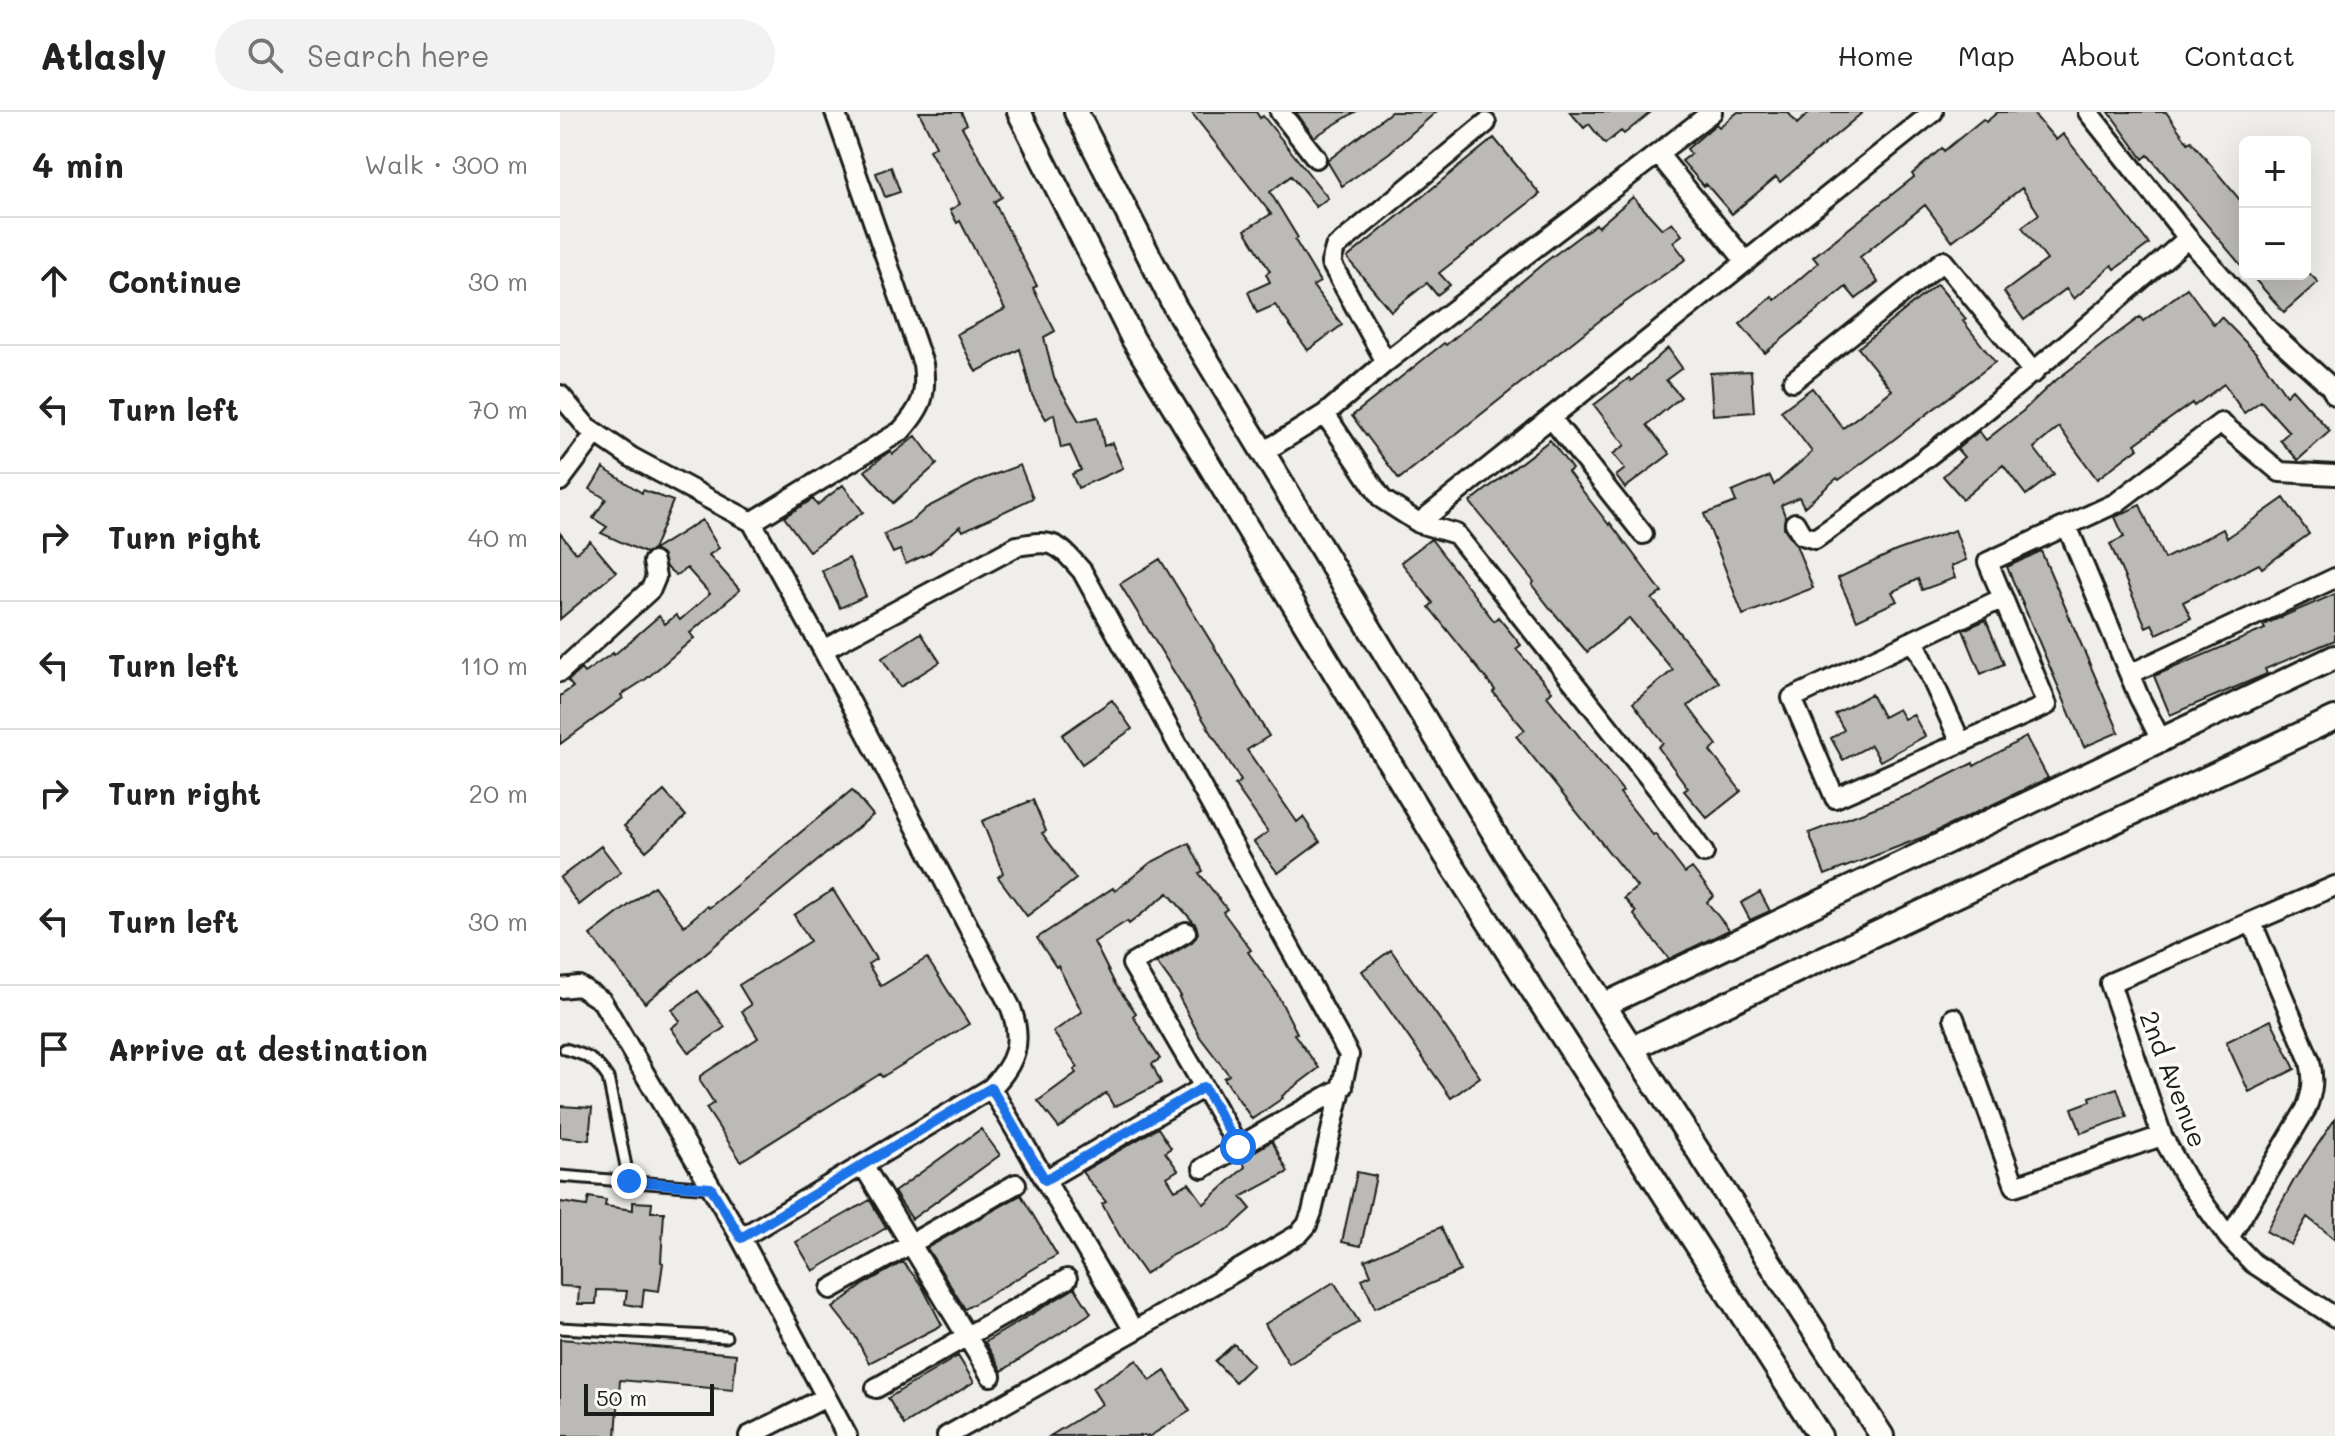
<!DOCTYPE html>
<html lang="en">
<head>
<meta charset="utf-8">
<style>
  :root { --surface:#fff; --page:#f2f2f2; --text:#222; --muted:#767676; --line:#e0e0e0 }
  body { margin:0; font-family:Mali,sans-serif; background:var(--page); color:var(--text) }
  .controls { position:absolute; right:24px; top:24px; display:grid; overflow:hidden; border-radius:12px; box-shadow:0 8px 32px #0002 }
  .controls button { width:72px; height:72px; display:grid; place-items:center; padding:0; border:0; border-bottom:2px solid var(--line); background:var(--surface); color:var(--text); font:40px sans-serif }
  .scale { position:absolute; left:24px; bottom:20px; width:130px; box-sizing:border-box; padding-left:8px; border:4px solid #1c1c1c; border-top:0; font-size:22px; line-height:28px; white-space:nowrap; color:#1c1c1c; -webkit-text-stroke:6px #fdfcf7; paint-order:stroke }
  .stop { position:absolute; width:24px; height:24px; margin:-18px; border:6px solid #1a73e8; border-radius:50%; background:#fff }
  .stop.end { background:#1a73e8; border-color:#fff; box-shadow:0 2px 8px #0008 }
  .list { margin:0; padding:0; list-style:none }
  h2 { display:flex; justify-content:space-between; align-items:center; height:104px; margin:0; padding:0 32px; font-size:34px }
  h2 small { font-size:26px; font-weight:400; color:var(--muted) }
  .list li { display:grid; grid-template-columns:52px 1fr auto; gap:24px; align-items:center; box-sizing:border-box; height:128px; padding:0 32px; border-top:2px solid var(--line) }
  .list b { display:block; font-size:30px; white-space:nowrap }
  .list em { font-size:26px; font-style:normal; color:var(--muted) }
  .icon { flex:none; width:44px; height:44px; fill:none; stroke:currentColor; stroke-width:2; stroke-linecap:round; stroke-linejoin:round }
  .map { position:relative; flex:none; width:1775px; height:1324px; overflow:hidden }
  header { display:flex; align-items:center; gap:48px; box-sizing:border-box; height:112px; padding:0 40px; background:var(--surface); border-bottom:2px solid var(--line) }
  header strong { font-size:38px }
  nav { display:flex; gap:44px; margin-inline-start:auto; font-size:28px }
  .search { width:560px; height:72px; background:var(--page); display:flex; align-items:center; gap:20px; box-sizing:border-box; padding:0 28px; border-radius:44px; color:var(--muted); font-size:30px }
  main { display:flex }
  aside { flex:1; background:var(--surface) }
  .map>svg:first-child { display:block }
</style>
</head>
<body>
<header>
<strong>Atlasly</strong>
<div class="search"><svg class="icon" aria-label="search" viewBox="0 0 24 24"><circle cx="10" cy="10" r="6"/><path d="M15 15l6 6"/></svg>Search here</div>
<nav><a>Home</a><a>Map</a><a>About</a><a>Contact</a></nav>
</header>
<main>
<aside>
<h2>4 min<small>Walk · 300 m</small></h2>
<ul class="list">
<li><svg class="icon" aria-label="ahead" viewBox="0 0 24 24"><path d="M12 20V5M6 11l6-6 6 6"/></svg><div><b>Continue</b></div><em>30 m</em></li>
<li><svg class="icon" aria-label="left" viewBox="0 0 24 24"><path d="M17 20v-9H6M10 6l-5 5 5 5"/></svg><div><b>Turn left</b></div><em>70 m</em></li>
<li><svg class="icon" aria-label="right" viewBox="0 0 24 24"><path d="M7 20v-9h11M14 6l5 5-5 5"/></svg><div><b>Turn right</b></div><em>40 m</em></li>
<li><svg class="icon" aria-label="left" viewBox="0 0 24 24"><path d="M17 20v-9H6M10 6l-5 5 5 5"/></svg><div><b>Turn left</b></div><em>110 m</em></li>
<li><svg class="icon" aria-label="right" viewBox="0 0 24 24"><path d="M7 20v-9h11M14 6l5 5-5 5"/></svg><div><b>Turn right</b></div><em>20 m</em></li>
<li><svg class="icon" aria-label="left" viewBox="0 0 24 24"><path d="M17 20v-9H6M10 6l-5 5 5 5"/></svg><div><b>Turn left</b></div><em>30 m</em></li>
<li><svg class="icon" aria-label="arrive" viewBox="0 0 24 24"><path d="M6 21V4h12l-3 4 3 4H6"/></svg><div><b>Arrive at destination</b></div></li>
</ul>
</aside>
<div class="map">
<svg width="1775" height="1324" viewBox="0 0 1775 1324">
  <rect width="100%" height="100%" fill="#f0eeea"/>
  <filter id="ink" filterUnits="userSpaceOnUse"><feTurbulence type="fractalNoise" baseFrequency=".0125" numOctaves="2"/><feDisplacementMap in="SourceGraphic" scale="16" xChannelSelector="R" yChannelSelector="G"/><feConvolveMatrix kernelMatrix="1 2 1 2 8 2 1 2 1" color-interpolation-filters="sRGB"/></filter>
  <g filter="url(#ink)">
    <path fill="#bbbab6" stroke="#1c1c1c" stroke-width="2" d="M359,0H401L407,12L402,15L442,85L434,90L477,174L473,176L495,219L484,225L494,266L519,309L538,305L544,334L552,331L563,356L518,376L512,362L521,358L510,334L501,336L494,302L486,307L472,283L460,237L416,260L397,222L445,197L400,109L397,111L390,98L400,92L369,38L376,34Z
      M631,0H696L700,6L703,4L768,86L756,95L731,64L710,80L738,126L735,128L760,170L753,174L782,213L748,238L715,193L697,201L688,180L710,170L706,162L710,159L685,118L711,102Z
      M736,0H795L754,25Z
      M831,0H876L829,41L782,74L767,49Z
      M1010,0H1091L1064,22L1061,19L1045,32L1029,12L1024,16Z
      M1178,0H1228L1237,12L1250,0H1303L1220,70L1216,65L1172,102L1146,72L1144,74L1122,49L1131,42L1127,37L1156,12L1159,15Z
      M1438,0H1472L1496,28L1503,22L1589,132L1555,157L1552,153L1514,187L1506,177L1464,208L1444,180L1487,148L1462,115L1479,102L1462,76L1392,129L1365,93L1300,145L1318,170L1296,187L1286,175L1205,241L1180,212L1212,184L1215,188L1258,151L1253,145L1354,65L1352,62L1382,36L1384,39L1423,7L1426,10Z
      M1549,0H1606L1628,31L1631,29L1685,94V158L1588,43L1583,47Z
      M934,26L980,82L879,161L890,173L877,183L867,171L831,199L787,146Z
      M331,55L340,80L325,85L316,61Z
      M1073,85L1102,117L1112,110L1122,123L1113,130L1126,147L1043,206L839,367L792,304L884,231L886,233L985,150L1036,112L1038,115Z
      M1690,162H1750L1758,170L1724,200Z
      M1377,172L1406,207L1403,209L1435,250L1324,335L1279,368L1277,366L1244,395L1239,385L1221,393L1225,404L1224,416L1236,433L1253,476L1183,503L1144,402L1176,390L1172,380L1210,364L1214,373L1252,340L1221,299L1252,276L1283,316L1332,278L1298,236Z
      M1627,176L1654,213L1661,205L1697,242L1726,283L1732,277L1770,319L1738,348L1720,328L1729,320L1701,289L1684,301L1664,272L1634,294L1632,291L1575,332L1578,336L1537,367L1499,315L1474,336L1494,362L1466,383L1443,353L1403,387L1383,364L1404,345L1397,337L1419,319L1426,328L1463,299L1491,272L1542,233L1580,205L1583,209Z
      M1108,236L1122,256L1106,268L1121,285L1087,313L1110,342L1065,376L1056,364L1065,357L1053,342L1065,333L1034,293L1069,266L1071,269Z
      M1191,259L1194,300L1153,303L1150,261Z
      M356,324L377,352L333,391L305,359L322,345L330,339L333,342Z
      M990,328L1012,357L1008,360L1049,413L1050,411L1102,480L1092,487L1159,570L1128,594L1157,633L1150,639L1181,679L1147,706L1124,679L1128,676L1098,635L1103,631L1073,591L1113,558L1069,506L1027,540L990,496L972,473L974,470L910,390Z
      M460,353L473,386L403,419L400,414L370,441L346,452L340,438L333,441L324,422L353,408L366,396L420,368Z
      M43,356L82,381L83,378L113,389L93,438L85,441L41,421L47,415L33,406L46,387L30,377Z
      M283,373L303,400L249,439L224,405L253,387L257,393Z
      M1724,386L1749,422L1702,456L1699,452L1623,490L1631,506L1597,522L1592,512L1586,515L1550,432L1564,425L1555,405L1580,393L1604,447L1663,417L1667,426Z
      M142,408L159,436L149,443L180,478L130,521L134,526L86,567L61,583L63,586L0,632V584L13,575L8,569L21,557L24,561L53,541L54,543L99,504L105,512L116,503L120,508L150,482L127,456L116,463L106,455L102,443L94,438Z
      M1395,418L1406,448L1391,454L1395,466L1362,478L1358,467L1332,480L1337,489L1297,508L1278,466L1336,439Z
      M0,421L16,441L30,429L56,460L0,507Z
      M871,427L934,509L938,505L961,533L956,537L992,579L987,584L1063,679L1060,681L1093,723L1095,722L1125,761L1132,756L1154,784L1147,790L1169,818L1109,847L1074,803L1076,800L1064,786L1077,775L956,624L965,618L933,580L935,578L869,495L873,491L841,450Z
      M1481,439L1559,620L1524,635L1447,455Z
      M289,446L306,484L280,496L262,459Z
      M600,447L709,624L687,638L737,710L743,705L760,730L718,761L694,730L708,720L675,673L681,669L560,472Z
      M1775,482V528L1705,557L1707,562L1702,564L1610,603L1594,564L1705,517L1703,513Z
      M1426,508L1444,552L1421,562L1403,518Z
      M361,521L380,550L340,575L322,546Z
      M1311,582L1323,605L1338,597L1344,607L1353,602L1365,624L1320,649L1311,633L1283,648L1271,626L1284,618L1275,602Z
      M552,588L572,617L522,652L502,623Z
      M1466,625L1488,666L1371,722L1265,763L1249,721L1353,681L1413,651L1414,654Z
      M292,678L313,703L85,891L30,823L94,774L124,814L147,794L149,796Z
      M104,679L126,704L86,739L64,714Z
      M473,688L486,719L482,721L516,767L467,804L438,765L443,761L422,709Z
      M629,731L643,759L639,761L667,797L663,800L691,838L688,840L715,878L737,921L734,922L759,956L722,984L723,986L692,1007L664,966L669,963L640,925L619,885L621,884L597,851L632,830L638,821L636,813L608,781L569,812L567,809L534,830L555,872L576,901L573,904L600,947L592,952L601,971L554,995L546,981L499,1016L478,989L516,961L514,958L518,955L493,920L522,900L498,854L496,855L477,826L553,776L555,779L590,751Z
      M41,734L61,760L19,793L0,766Z
      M273,778L316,847L308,852L321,874L367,846L409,912L322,965L320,962L181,1049L146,996L154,991L140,969V964L198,926L182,899L191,893L179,873L250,829L234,803Z
      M1200,780L1210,799L1190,808L1181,791Z
      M831,838L920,965L891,986L802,859Z
      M138,879L165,915L129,941L111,916L120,909L112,898Z
      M1711,908L1735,957L1689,980L1666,930Z
      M1557,976L1567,1005L1521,1021L1512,996L1531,989L1530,985Z
      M0,994L32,996L29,1028L0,1025Z
      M1775,1007V1127L1747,1105L1731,1133L1706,1119L1734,1068Z
      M598,1016L611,1036L605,1040L618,1058L607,1065L615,1078L629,1071L644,1092L685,1055L682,1047L712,1029L728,1060L681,1085L691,1097L669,1117L612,1143L585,1162L566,1135L542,1092L546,1090L522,1060Z
      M421,1017L440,1043L352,1107L334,1080Z
      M797,1060L816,1064L801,1134L782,1130Z
      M461,1083L497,1143L405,1197L367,1136Z
      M29,1085L46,1088L45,1094L73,1098V1090L92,1091L91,1100H104L101,1150L103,1151L99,1179L84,1177L82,1195L65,1192L67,1179L37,1178L36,1192H18L19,1175L0,1174V1090L27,1094Z
      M310,1088L326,1116L253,1159L236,1130Z
      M881,1115L900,1159L815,1196L802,1167L811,1163L805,1148Z
      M343,1150L362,1174L382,1213L309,1251L295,1224L273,1196L306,1171Z
      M774,1170L799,1210L729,1252L705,1212Z
      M515,1176L531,1201L442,1259L425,1230Z
      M0,1227L176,1242L173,1278L60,1268L56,1324H0Z
      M674,1232L693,1253L675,1270L655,1249Z
      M398,1244L414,1270L344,1313L328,1286Z
      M577,1248L590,1269L605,1259L630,1299L590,1324H490L542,1292L532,1276Z"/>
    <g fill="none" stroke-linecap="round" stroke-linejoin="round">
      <g stroke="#1c1c1c" stroke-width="15">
        <path id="service" d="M5,937C26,943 36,947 48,966L69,1069
          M0,1064L151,1076
          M0,1216L166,1225"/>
      </g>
      <g stroke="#1c1c1c" stroke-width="24">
        <path id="minor" d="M720,0L756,46
          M1528,0L1628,126L1708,218L1770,274L1775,283
          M1099,43L1186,150
          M826,250L771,151L775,136L926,11
          M1233,269L1383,149L1474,261
          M0,283L27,315L71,345L192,410L263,538L451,896C463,930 456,951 431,976L181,1126
          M765,302L822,387L859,411L896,422L1097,676L1144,741
          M991,306L1083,422
          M705,339L765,302L826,250L1152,0
          M0,369L36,321
          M192,410L341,319C362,295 367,284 363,252L275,0
          M859,411L1373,0
          M1235,411L1242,423L1255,427C1387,336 1508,232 1628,126
          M1507,414L1579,585L1602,630
          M1443,486L1232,586L1275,686L1487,593L1428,450L1556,391L1661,311L1720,360L1775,363
          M1354,528L1401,631
          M263,538L457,434C495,427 497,431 522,459L789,943L752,1100L747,1113L739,1122L574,1219L387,1324
          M0,560L91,477L96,465L93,450
          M1570,562L1775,466
          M1775,774L1550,871L1602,1024L1626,1067L1669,1126L1693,1151L1775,1205
          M0,876L19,874L42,889L181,1126L287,1324
          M1394,906L1455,1074L1602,1024
          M644,975L678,1035L783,975
          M431,976L574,1219
          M303,1053L431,1264
          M643,1056L678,1035
          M485,1068L644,975L572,852L626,820
          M1669,1126L1746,997C1753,979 1754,967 1750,949L1692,811
          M271,1177L456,1072
          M316,1276L507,1167
          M189,1324L266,1285"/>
      </g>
      <g stroke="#1c1c1c" stroke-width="28">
        <path id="tertiary" d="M459,0L573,227L886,744L1260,1324
          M516,0L615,195L946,741L1322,1324
          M1044,893L1775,545
          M1072,936L1775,606"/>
      </g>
      <use href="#service" stroke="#fdfcf7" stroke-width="9"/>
      <use href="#minor" stroke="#fdfcf7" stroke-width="18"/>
      <use href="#tertiary" stroke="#fdfcf7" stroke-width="22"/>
    </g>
  </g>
  <g fill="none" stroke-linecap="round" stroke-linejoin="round" filter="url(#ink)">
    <path stroke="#1a73e8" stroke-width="10" d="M69,1069L151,1076L181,1126L431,976L485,1068L644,975L678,1035"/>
  </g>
  <g text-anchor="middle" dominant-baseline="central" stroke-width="7" stroke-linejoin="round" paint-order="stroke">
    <g font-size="26" fill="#1c1c1c" stroke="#fdfcf7">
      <text transform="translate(1614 967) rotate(69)">2nd Avenue</text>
    </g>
  </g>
</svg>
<div class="controls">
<button>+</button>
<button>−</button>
</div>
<div class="scale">50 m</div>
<div class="stop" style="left:678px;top:1035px"></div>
<div class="stop end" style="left:69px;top:1069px"></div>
</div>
</main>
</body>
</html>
